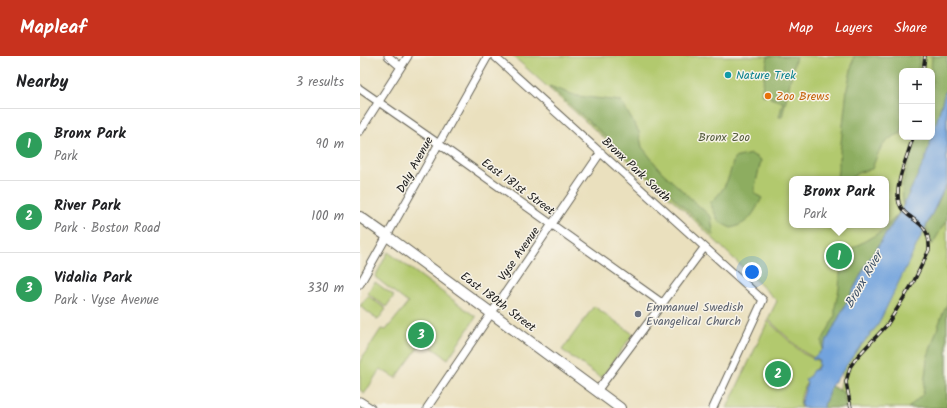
<!DOCTYPE html>
<html lang="en">
<head>
<meta charset="utf-8">
<style>
  :root { --surface:#fff; --page:#f2f2f2; --text:#202124; --muted:#757577; --line:#e0e0e0; --accent:#c8321e }
  body { margin:0; font-family:Kalam,sans-serif; background:var(--page); color:var(--text) }
  .controls { position:absolute; right:12px; top:12px; display:grid; overflow:hidden; border-radius:8px; box-shadow:0 2px 6px #0003 }
  .controls button { width:36px; height:36px; display:grid; place-items:center; padding:0; border:0; border-bottom:1px solid var(--line); background:var(--surface); color:var(--text); font:20px sans-serif }
  .you { position:absolute; left:392px; top:216px; width:14px; height:14px; margin:-10px; border:3px solid #fff; border-radius:50%; background:#1a73e8; box-shadow:0 0 0 6px #1a73e833 }
  .badge { display:grid; place-items:center; width:26px; height:26px; border-radius:50%; background:var(--accent); color:#fff; font-size:13px; font-weight:700 }
  .pin { position:absolute; translate:-50% -50%; border:2px solid #fff; box-shadow:0 1px 4px #0006 }
  .popup { position:absolute; left:429px; top:120px; width:100px; height:52px; box-sizing:border-box; display:grid; place-content:center; border-radius:8px; background:var(--surface); filter:drop-shadow(0 1px 3px #0005); font-size:13px; white-space:nowrap; color:var(--muted) }
  .popup b { font-size:15px; color:var(--text) }
  .popup::after { content:''; position:absolute; left:50%; top:100%; margin-left:-8px; border:8px solid transparent; border-top-color:var(--surface) }
  .list { margin:0; padding:0; list-style:none }
  h2 { display:flex; justify-content:space-between; align-items:center; height:52px; margin:0; padding:0 16px; font-size:17px }
  h2 small { font-size:13px; font-weight:400; color:var(--muted) }
  .list li { display:grid; grid-template-columns:26px 1fr auto; gap:12px; align-items:center; box-sizing:border-box; height:72px; padding:0 16px; border-top:1px solid var(--line) }
  .list b { display:block; font-size:15px; white-space:nowrap }
  .list p { margin:0; font-size:13px; white-space:nowrap; color:var(--muted) }
  .list em { font-size:13px; font-style:normal; color:var(--muted) }
  .map { position:relative; flex:none; width:587px; height:352px; overflow:hidden }
  header { display:flex; align-items:center; gap:24px; box-sizing:border-box; height:56px; padding:0 20px; background:var(--accent); color:#fff }
  header strong { font-size:19px }
  nav { display:flex; gap:22px; margin-inline-start:auto; font-size:14px }
  main { display:flex }
  aside { flex:1; background:var(--surface) }
  .map>svg:first-child { display:block }
</style>
</head>
<body>
<header>
<strong>Mapleaf</strong>
<nav><a>Map</a><a>Layers</a><a>Share</a></nav>
</header>
<main>
<aside>
<h2>Nearby<small>3 results</small></h2>
<ul class="list">
<li><span class="badge" style="background:#2e9e5b">1</span><div><b>Bronx Park</b><p>Park</p></div><em>90 m</em></li>
<li><span class="badge" style="background:#2e9e5b">2</span><div><b>River Park</b><p>Park · Boston Road</p></div><em>100 m</em></li>
<li><span class="badge" style="background:#2e9e5b">3</span><div><b>Vidalia Park</b><p>Park · Vyse Avenue</p></div><em>330 m</em></li>
</ul>
</aside>
<div class="map">
<svg width="587" height="352" viewBox="0 0 587 352">
  <rect width="100%" height="100%" fill="#f7f3e8"/>
  <filter id="ink" filterUnits="userSpaceOnUse"><feTurbulence type="fractalNoise" baseFrequency=".025" numOctaves="2"/><feDisplacementMap in="SourceGraphic" scale="8" xChannelSelector="R" yChannelSelector="G"/><feConvolveMatrix kernelMatrix="1 2 1 2 8 2 1 2 1" color-interpolation-filters="sRGB"/></filter>
  <filter id="wash" filterUnits="userSpaceOnUse"><feTurbulence type="fractalNoise" baseFrequency=".012" numOctaves="4" result="noise"/><feDisplacementMap in="SourceGraphic" scale="16" xChannelSelector="R" yChannelSelector="G"/><feGaussianBlur stdDeviation="0.9" result="paint"/><feColorMatrix in="noise" values="0 0 0 0 0 0 0 0 0 0 0 0 0 0 0 0 0 1.4 0 .05"/><feComposite in="paint" operator="in"/></filter>
  <g filter="url(#wash)">
    <rect width="100%" height="100%" fill="#eae0be"/>
    <path fill="#b2c96e" stroke="#677245" fill-rule="evenodd" d="M153,0H587V352H475L483,318L442,295L408,263L417,245L325,155ZM542,15H572V81H542ZM432,123H526V169H432Z
      M28,196L116,261L88,303L63,285L36,322L20,313L5,337L0,334V305L21,273L26,274L48,247L15,221Z
      M15,226L34,240L26,251L7,237Z
      M8,240L26,253L18,264L0,250Z
      M234,250L273,278L241,322L202,294Z
      M408,265L442,297L460,306C452,319 437,337 441,352H367Z"/>
    <path fill="#8dad61" stroke="#54643e" d="M408,0H436L422,61H419L423,46L410,42L411,40L407,37L405,40L401,38Z
      M494,0H560L558,15H542V77C522,84 519,94 512,113L500,116L489,123H477L487,33Z
      M572,0H587V30L576,68L565,104L543,151L542,129L556,81H572V15H571Z
      M189,30L217,40L261,45L279,76L282,91L301,115L351,161L354,180L309,137Z
      M391,98L401,104L395,131V138L402,142C393,158 390,167 371,172L359,166L350,147C366,133 369,122 374,102Z
      M587,127V163L572,189L568,175L566,171Z
      M540,156L506,209L462,294V285L475,260V251L479,232L481,207L486,196L522,175Z
      M587,248V352H548L563,338L567,303L581,262Z
      M471,330L483,336L486,352H463Z"/>
    <path fill="#72a3dd" stroke="#47607c" d="M587,30V127L584,133L518,269L495,297L480,319L471,330L463,352H442L441,347L447,327L445,324L449,321L453,314H456L459,309L458,308L459,305L457,302L454,304L452,303L462,294L506,209L540,156L565,104Z"/>
  </g>
  <g filter="url(#ink)">
    <g fill="none" stroke-linecap="round" stroke-linejoin="round">
      <g stroke="#646155" stroke-width="9">
        <path id="street" d="M28,0L41,11
          M134,0L403,244L353,352
          M0,33L79,88L302,247
          M0,75L48,0
          M0,228L128,0
          M237,335L344,192
          M0,345L11,352
          M67,352L241,96"/>
      </g>
      <g stroke="#646155" stroke-width="12">
        <path id="secondary" d="M0,161L27,180L260,352"/>
      </g>
      <use href="#street" stroke="#fff" stroke-width="7"/>
      <use href="#secondary" stroke="#fff" stroke-width="10"/>
      <g stroke="#1c1c1c" stroke-width="3.5">
        <path id="rail" d="M563,15L565,0
          M491,352L486,326L490,311L497,301L527,269L553,227L569,194C571,162 545,166 539,147C534,127 548,100 553,81"/>
      </g>
      <use href="#rail" stroke="#f7f3e8" stroke-width="2" stroke-dasharray="6" stroke-linecap="butt"/>
    </g>
  </g>
  <circle fill="#0f9aa8" stroke="#f7f3e8" stroke-width="1.5" cx="368" cy="19" r="4"/>
  <circle fill="#e8710a" stroke="#f7f3e8" stroke-width="1.5" cx="408" cy="40" r="4"/>
  <circle fill="#6b7280" stroke="#f7f3e8" stroke-width="1.5" cx="278" cy="258" r="4"/>
  <g text-anchor="middle" dominant-baseline="central" stroke-width="3" stroke-linejoin="round" paint-order="stroke">
    <g font-size="12" fill="#0d838f" stroke="#f7f3e8" text-anchor="start">
      <text x="376" y="19">Nature Trek</text>
    </g>
    <g font-size="12" fill="#c56008" stroke="#f7f3e8" text-anchor="start">
      <text x="416" y="40">Zoo Brews</text>
    </g>
    <g font-size="12" fill="#505939" stroke="#f7f3e8">
      <text x="364" y="81">Bronx Zoo</text>
    </g>
    <g font-size="12" fill="#1c1c1c" stroke="#f7f3e8">
      <text transform="translate(55 109) rotate(-61)">Daly Avenue</text>
      <text transform="translate(276 114) rotate(43)">Bronx Park South</text>
      <text transform="translate(158 131) rotate(36)">East 181st Street</text>
      <text transform="translate(159 198) rotate(-55)">Vyse Avenue</text>
      <text transform="translate(138 246) rotate(37)">East 180th Street</text>
    </g>
    <g font-size="12" fill="#5b616d" stroke="#f7f3e8" text-anchor="start">
      <text x="286" y="251">Emmanuel Swedish<tspan x="286" dy="14">Evangelical Church</tspan></text>
    </g>
    <g font-size="13" font-style="italic" fill="#3e5269" stroke="#f7f3e8">
      <text transform="translate(504 224) rotate(-60)">Bronx River</text>
    </g>
  </g>
</svg>
<div class="controls">
<button>+</button>
<button>−</button>
</div>
<div class="you"></div>
<div class="pin badge" style="left:479px;top:200px;background:#2e9e5b">1</div>
<div class="popup"><b>Bronx Park</b>Park</div>
<div class="pin badge" style="left:418px;top:318px;background:#2e9e5b">2</div>
<div class="pin badge" style="left:61px;top:279px;background:#2e9e5b">3</div>
</div>
</main>
</body>
</html>
